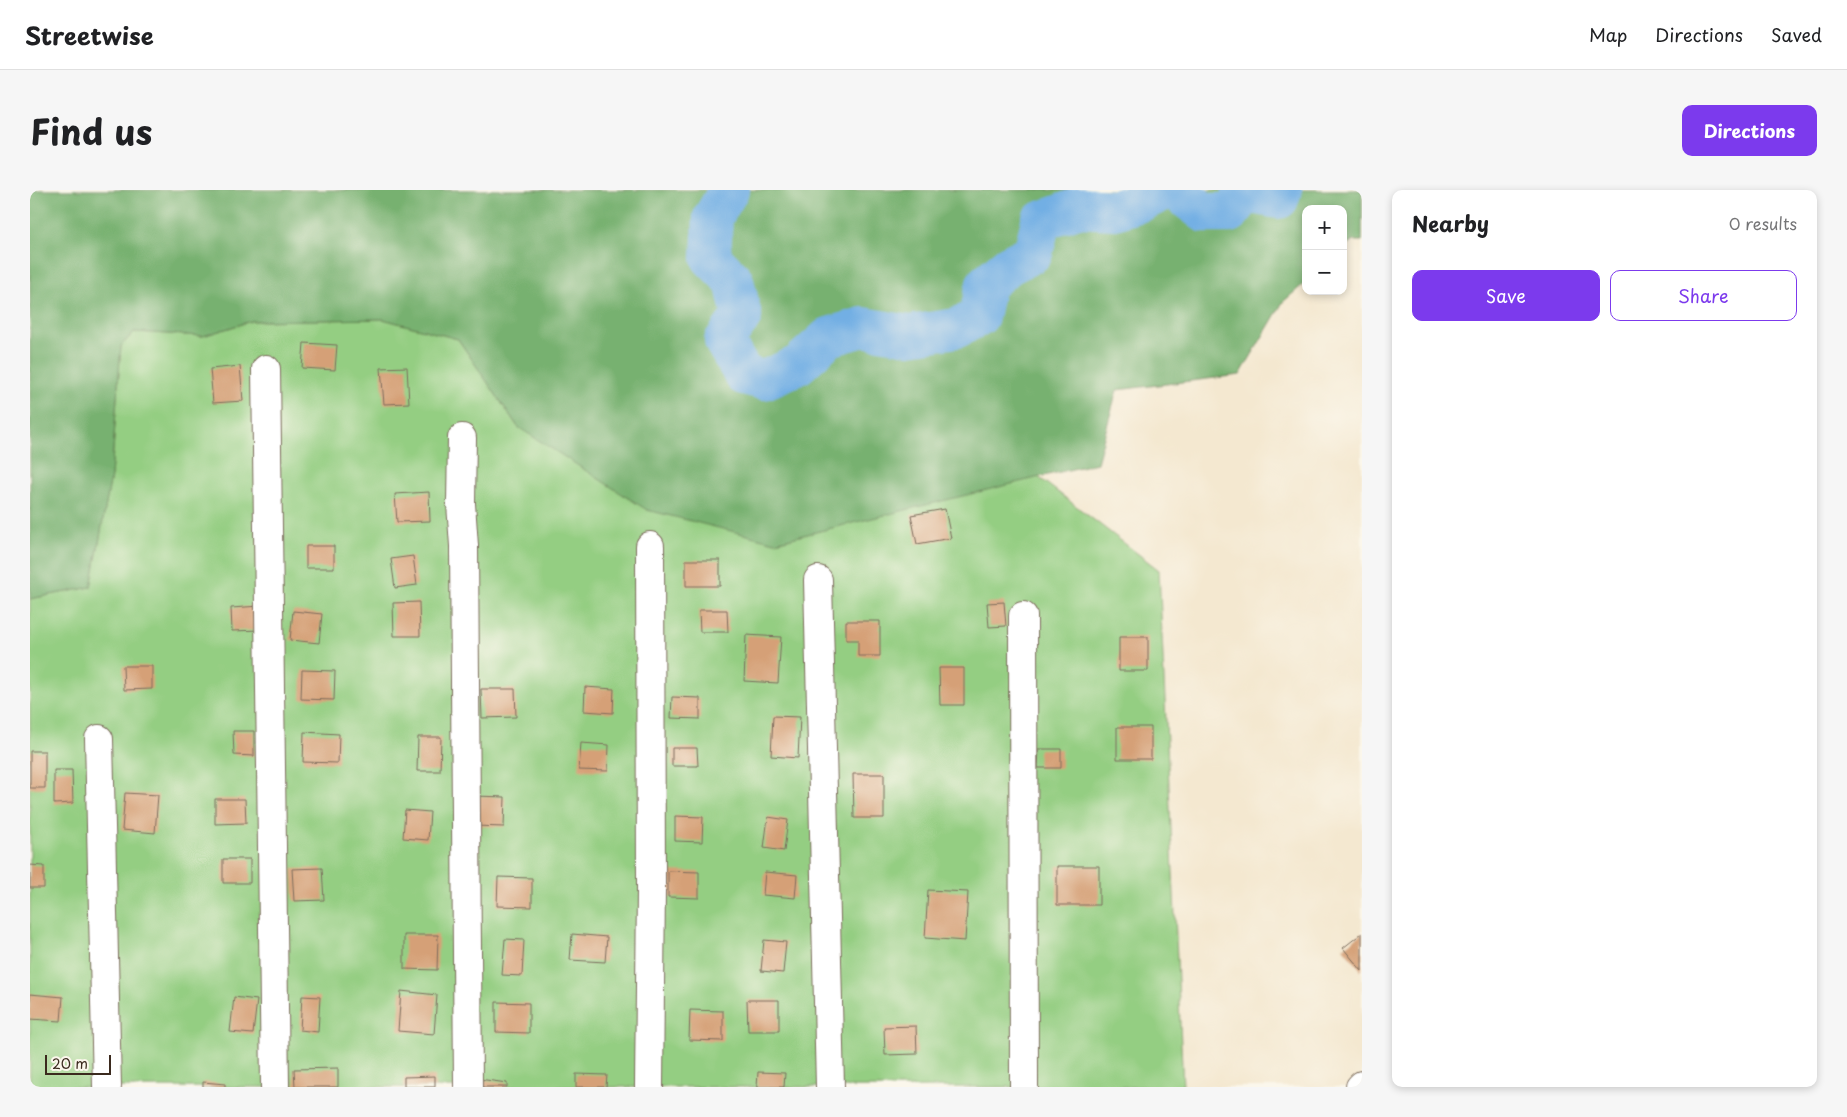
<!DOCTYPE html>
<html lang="en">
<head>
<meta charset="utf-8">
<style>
  :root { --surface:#fff; --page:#f6f6f6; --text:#202124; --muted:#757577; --line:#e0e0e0; --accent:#7c3aed }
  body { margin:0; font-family:"Playpen Sans",sans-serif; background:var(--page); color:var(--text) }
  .controls { position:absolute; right:15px; top:15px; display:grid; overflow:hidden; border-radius:10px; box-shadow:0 2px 8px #0003 }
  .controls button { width:45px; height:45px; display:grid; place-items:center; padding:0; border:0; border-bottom:1px solid var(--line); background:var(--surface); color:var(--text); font:25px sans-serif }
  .scale { position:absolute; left:15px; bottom:12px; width:66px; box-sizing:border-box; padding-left:5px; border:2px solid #3b2a1e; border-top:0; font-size:14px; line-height:18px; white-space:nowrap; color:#3b2a1e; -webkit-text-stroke:4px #fbf7ec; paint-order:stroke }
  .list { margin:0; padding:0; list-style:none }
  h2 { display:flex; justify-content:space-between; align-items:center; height:65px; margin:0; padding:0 20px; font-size:21px }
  h2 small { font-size:16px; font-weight:400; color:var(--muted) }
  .actions { display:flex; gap:10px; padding:15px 20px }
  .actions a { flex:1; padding:11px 0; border:1px solid var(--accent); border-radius:10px; text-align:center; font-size:18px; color:var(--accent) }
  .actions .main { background:var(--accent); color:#fff }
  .map { position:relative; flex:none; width:1332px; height:897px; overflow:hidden; border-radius:10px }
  header { display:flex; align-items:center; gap:30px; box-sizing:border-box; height:70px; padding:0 25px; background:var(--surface); border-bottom:1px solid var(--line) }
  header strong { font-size:24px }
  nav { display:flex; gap:28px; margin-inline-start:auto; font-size:18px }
  .intro { display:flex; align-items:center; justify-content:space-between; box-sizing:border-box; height:120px; padding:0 30px }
  h1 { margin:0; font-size:35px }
  .button { padding:12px 22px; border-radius:10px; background:var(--accent); color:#fff; font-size:18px; font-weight:700 }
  main { display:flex; gap:30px; padding:0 30px }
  aside { flex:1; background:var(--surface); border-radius:10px; box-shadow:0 2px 8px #0003 }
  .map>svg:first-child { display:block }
</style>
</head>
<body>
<header>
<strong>Streetwise</strong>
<nav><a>Map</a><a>Directions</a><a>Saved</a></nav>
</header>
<div class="intro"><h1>Find us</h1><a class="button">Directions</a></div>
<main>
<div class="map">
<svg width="1332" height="897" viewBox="0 0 1332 897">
  <rect width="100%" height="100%" fill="#fbf7ec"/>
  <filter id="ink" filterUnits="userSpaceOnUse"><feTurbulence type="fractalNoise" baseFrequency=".02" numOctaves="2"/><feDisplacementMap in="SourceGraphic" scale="10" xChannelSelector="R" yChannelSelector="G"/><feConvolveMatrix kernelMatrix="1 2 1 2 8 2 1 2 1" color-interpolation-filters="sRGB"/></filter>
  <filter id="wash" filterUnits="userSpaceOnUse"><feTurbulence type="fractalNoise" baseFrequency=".0096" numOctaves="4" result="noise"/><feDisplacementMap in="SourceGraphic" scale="20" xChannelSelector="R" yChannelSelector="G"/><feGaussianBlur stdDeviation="1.12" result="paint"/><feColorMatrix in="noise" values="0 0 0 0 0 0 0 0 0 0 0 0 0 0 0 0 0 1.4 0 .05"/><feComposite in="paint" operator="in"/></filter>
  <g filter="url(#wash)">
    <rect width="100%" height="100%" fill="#f4e8d0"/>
    <path fill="#94ce82" stroke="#687c50" d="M353,129L428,149L488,237L745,352L1007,286L1129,380L1153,897H0V409L61,397L81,286L91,156L104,142L173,146L221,131Z"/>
    <path fill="#77b170" stroke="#596e47" d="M0,0H1332V51H1323L1313,59V19H1276V92L1253,112L1210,185L1087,200L1067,273L745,352L617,320L488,237L428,149L353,129L221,131L173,146L104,142L91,156L81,286L61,397L0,409Z"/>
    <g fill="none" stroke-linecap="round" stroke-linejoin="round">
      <path stroke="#72afe4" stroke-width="40" d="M699,0L683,27L681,68L704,91L712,126L694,151L714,185L734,190L768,175L799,147L833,137L879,145L927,138L949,126L956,94L979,75L1003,63L1011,31L1047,18L1085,20L1111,12L1136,0
        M1145,0L1175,23H1200L1216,3L1249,9L1252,0"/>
    </g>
    <g id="blocks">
      <path fill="#d5a077" d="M274,153L307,155L305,180L272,178Z
        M210,176L213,211L183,213L180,179Z
        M377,177L379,213L354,214L351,178Z
        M399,302L400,331L367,332L365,304Z
        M915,319L921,348L887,354L881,325Z
        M276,356H304V378H276Z
        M383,366L387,395L365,398L361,369Z
        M656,370H690V396H656Z
        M389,412L390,446H364L363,413Z
        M974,412L976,436L959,437L957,413Z
        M230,416L231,440L202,441L201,418Z
        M669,420H697L698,442H670Z
        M263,421L292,424L289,453L260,450Z
        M816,431H850V466H828V450H816Z
        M716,445L751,447L748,493L714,491Z
        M1089,447H1118V481H1089Z
        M93,476H122V499L94,500Z
        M909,478H934V515H910Z
        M272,480L305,481L304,510L271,509Z
        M555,497L584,499L583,523L554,521Z
        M451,499H485L486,527L452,528Z
        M642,507L670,508V529L641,528Z
        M743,526L770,527L768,568L741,566Z
        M1087,537H1121V569H1087Z
        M203,541H224V566L204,565Z
        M274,542L309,544L308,573L273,572Z
        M388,547H411L410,581H387Z
        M551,553L579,555L578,581L549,580Z
        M642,558H667L668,576H642Z
        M1009,559H1031V578H1008Z
        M0,561H15V598H0Z
        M24,580H42L43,613L24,614Z
        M823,584H854V628H824Z
        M95,603L128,605L125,643L92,640Z
        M445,606L475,607L474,637L445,636Z
        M185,609H215L216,633L185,634Z
        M375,620L400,622L398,650L373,648Z
        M645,626L673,627L672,652L645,651Z
        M738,627L758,630L754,661L734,658Z
        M193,669H220V693H193Z
        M0,675L14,676V698H0Z
        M1027,676H1069V715H1027Z
        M292,678L294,710L264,711L262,679Z
        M638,681L669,682V708L638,707Z
        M735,682L767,685L765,708L733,705Z
        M468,687L502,688V717L467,716Z
        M898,700L938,702L935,751L895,748Z
        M1332,743V781L1313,758Z
        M542,744L577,747L575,772L540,770Z
        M374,745H408L407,780L374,779Z
        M475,749L494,750L492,786L472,785Z
        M734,750L756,752L753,783L731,781Z
        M371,801L407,805L404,844L368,841Z
        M0,804L33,807L31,831L0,829Z
        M272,806L290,807L288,842L270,840Z
        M204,807L227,810L223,844L200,842Z
        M717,810H749V841H718Z
        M466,812L499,813V843L466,842Z
        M660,820L693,821V851L659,850Z
        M886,836L887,864L855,865L854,837Z
        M308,878V897H265L264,879Z
        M728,882L755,883L754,897H727Z
        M546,884L577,885L576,897H546Z
        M405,886V897H374V887Z
        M449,889L477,893V897H449Z
        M173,892L195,894V897H173Z"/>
    </g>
  </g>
  <g filter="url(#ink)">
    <use href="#blocks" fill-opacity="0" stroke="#7c6c5c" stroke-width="1"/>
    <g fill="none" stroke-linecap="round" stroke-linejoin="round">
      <g stroke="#7c6c5c" stroke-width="30">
        <path id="minor" d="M236,179L245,897
          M432,248L431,314L434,356L438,897
          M788,390L800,897
          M993,426L994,897
          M69,549L77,897
          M619,897L621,698L620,356
          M1330,897L1332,895"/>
      </g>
      <use href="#minor" stroke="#fff" stroke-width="28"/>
    </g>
  </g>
</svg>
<div class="controls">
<button>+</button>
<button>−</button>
</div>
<div class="scale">20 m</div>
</div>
<aside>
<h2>Nearby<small>0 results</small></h2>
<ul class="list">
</ul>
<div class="actions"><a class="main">Save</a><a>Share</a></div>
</aside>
</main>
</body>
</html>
